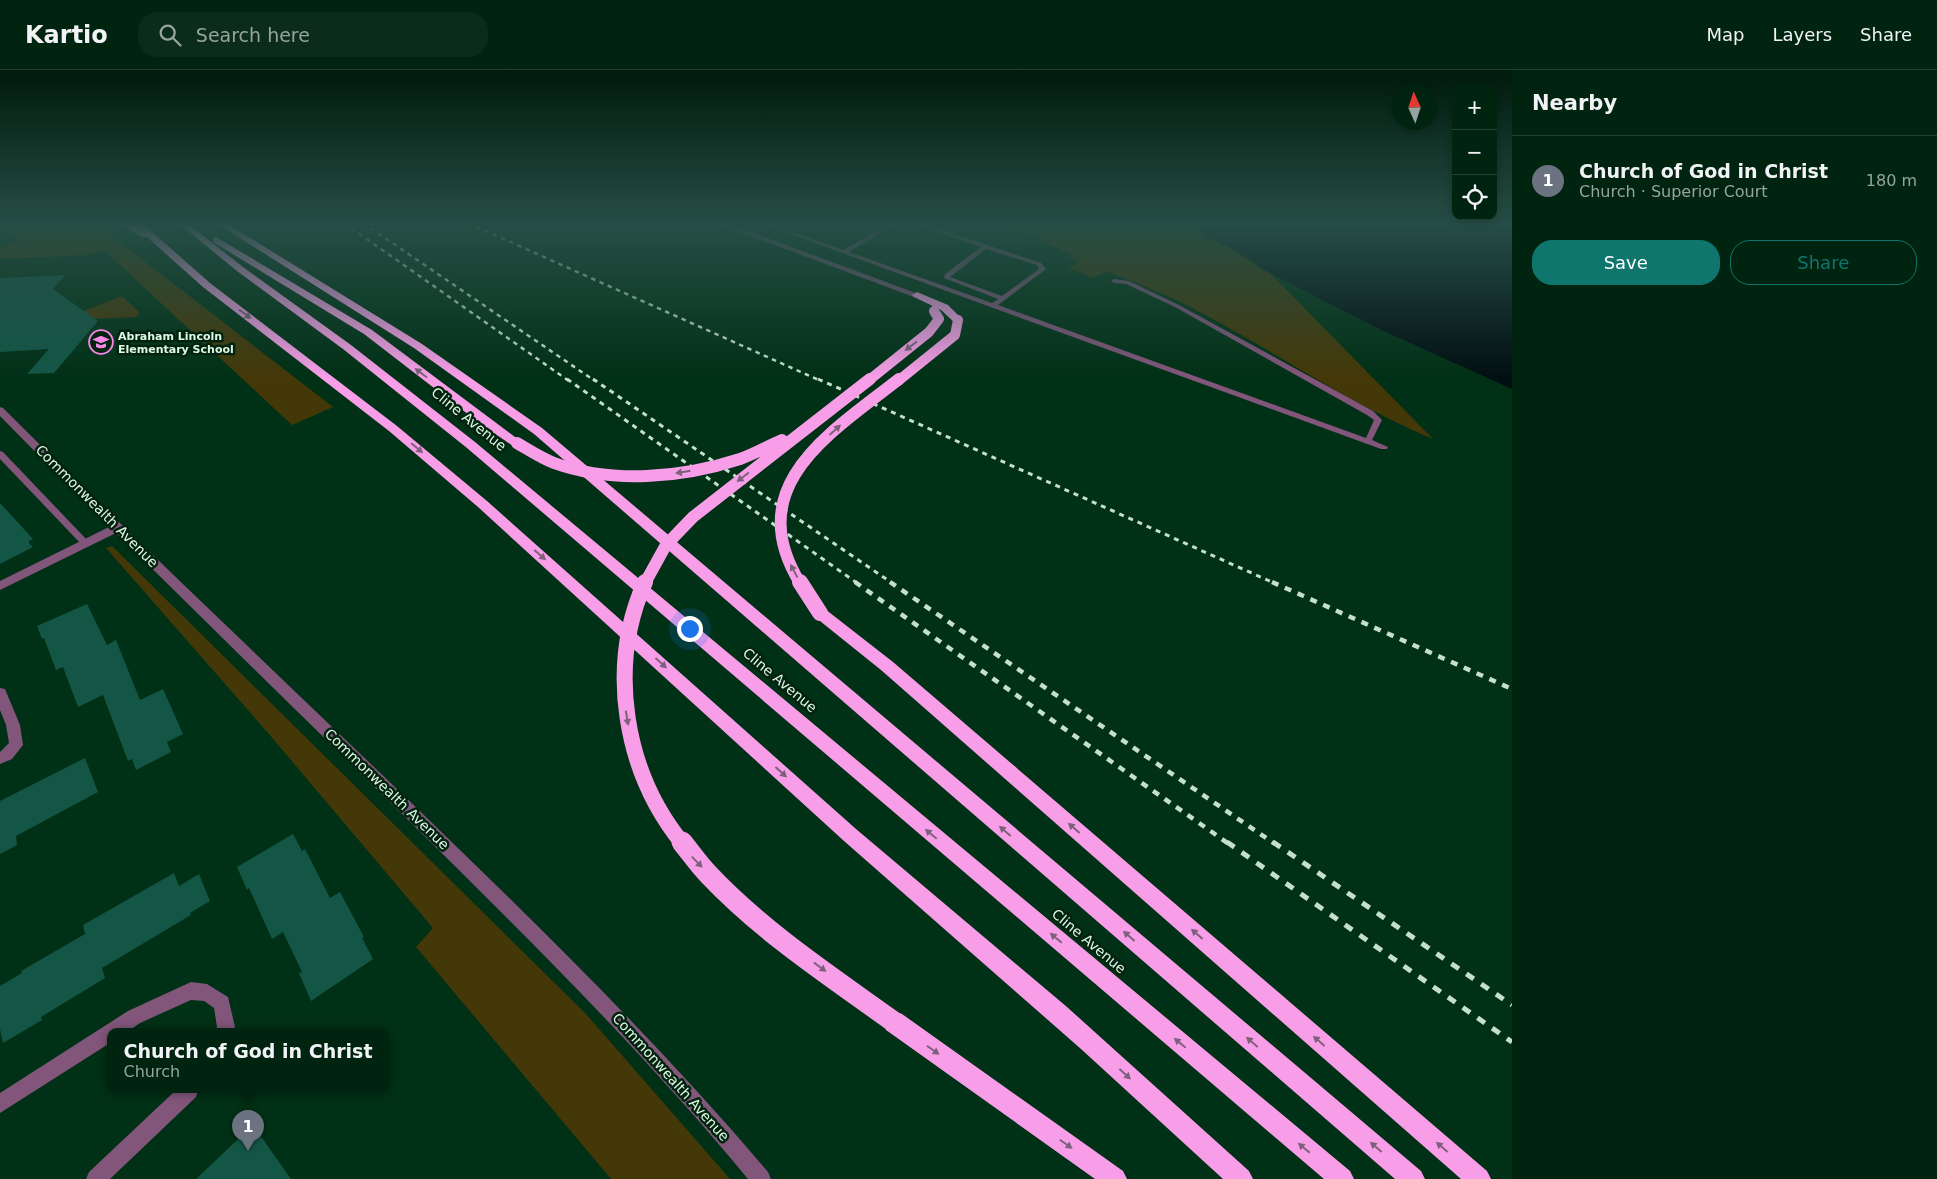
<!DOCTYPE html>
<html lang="en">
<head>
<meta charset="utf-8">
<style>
  :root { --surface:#002410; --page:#0a2c19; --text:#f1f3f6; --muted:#95a49f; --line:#224130; --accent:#0f766e }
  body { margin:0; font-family:"DejaVu Sans",sans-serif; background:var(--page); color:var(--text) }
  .controls { position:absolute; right:15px; top:15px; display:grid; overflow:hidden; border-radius:10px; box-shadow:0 2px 8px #0003 }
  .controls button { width:45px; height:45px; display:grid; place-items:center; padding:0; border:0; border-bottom:1px solid var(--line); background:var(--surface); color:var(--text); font:25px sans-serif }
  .compass { position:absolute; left:1392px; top:15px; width:45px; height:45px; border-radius:50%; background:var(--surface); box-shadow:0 2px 8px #0003; rotate:357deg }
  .you { position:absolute; left:689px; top:558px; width:18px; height:18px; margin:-12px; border:4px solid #fff; border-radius:50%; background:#1a73e8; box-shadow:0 0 0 8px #1a73e833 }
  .badge { display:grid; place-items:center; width:32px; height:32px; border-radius:50%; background:var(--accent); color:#fff; font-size:16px; font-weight:700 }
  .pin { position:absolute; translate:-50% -41px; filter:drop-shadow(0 1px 2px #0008) }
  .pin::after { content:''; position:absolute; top:26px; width:18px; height:15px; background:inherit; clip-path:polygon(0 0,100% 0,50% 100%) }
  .popup { position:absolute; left:107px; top:958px; width:282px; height:65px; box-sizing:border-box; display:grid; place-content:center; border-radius:10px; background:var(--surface); filter:drop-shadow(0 1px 4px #0005); font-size:16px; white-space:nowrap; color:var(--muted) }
  .popup b { font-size:19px; color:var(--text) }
  .popup::after { content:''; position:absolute; left:50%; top:100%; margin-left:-10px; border:10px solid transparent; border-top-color:var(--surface) }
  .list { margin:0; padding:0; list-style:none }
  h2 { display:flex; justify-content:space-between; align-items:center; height:65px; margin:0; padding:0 20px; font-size:21px }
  h2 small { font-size:16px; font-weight:400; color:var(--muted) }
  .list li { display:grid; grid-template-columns:32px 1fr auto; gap:15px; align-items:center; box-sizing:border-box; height:90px; padding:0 20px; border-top:1px solid var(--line) }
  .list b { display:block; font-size:19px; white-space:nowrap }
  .list p { margin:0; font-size:16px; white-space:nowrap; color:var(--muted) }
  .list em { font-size:16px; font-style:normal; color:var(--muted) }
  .actions { display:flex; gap:10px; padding:15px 20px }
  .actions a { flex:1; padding:11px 0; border:1px solid var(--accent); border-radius:20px; text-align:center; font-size:18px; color:var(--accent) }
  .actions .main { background:var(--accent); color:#fff }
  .icon { flex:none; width:28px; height:28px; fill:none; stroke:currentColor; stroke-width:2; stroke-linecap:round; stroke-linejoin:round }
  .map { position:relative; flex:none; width:1512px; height:1109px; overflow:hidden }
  header { display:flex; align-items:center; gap:30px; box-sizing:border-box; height:70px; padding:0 25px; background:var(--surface); border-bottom:1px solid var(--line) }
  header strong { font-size:24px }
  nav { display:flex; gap:28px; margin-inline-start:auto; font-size:18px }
  .search { width:350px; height:45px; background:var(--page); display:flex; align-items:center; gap:12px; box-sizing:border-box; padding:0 18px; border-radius:20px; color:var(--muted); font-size:19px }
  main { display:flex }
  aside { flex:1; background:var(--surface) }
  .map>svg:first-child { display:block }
</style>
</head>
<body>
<header>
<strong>Kartio</strong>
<div class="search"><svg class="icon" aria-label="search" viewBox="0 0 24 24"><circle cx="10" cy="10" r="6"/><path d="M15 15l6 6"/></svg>Search here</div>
<nav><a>Map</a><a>Layers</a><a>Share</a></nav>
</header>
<main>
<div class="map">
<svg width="1512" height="1109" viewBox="0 0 1512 1109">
  <rect width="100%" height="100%" fill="#003015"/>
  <path fill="#443808" d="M0,153H95L333,337L292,355L104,180L87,185L0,189V178L20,171L0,156Z
    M1004,153H1193L1209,168L1230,178L1269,202L1433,369C1349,334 1275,281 1194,239C1166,224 1136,213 1107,201L1093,208L1069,198L1079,192L1069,187L1072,185Z
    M122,226L140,243L136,247L68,250L65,248Z
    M112,476L586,944L730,1109H611L416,877L433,858L268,663L106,478Z"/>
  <path fill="#020f12" d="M1193,153H1512V319L1379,259L1262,199L1230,178L1209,168Z"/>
  <path fill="#135646" d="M65,205L53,219L98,251L54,303L27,304L49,279L0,282V208Z
    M0,433L33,469L28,472L33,477L0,494Z
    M87,534L107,575L116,570L140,630L163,619L183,664L167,672L171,682L136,700L132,689L128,691L103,625L78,637L63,597L56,600L44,568L42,569L37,556Z
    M85,688L98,722L16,766L17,775L0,784V731Z
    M293,764L302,781L305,779L330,828L340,822L364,867L362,868L373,889L311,931L299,903L302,902L283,862L272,869L249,818L247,820L237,797Z
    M174,803L179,816L199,804L210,831L190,843L191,845L102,898L105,908L41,947L42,950L3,973L0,959V916L22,903L21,901L85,864L83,855Z
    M253,1055L291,1109H196Z"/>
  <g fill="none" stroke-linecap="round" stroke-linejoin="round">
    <path fill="#82557b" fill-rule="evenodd" d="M760,153H769L843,180L891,153H898L849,182L992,233L998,229L944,208L945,204L981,177L912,153H921L1041,193L1046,199L1045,200L998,235L1366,368L1374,350L1367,345L1175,237L1126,214L1114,213L1111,211L1114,209L1129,211L1179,235L1373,341L1382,350L1372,370L1388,377L1387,379H1381ZM986,179L1037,195L1039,199L1002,226L950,207Z
      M0,381L3,382L88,471L90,473L88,475H82L0,389Z"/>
    <path fill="#82557b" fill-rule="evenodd" d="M716,153H727L921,225L914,227Z
      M0,337L3,338C125,460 250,578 374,697C510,828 646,958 768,1102L771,1109H748C640,978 519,859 398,740C304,648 210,556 116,463L0,520V511L109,457L0,346Z
      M0,618L5,619L20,655L23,675L12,689L0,694V682L9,673L6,655L0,640Z
      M191,912L207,914L228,927L235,957L233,962H215L217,957L214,938L204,931L191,930L140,953L127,962H110V973L0,1043V1023L128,941Z
      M176,1020H198L196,1027L110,1109H86L89,1102Z"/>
    <path fill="#f89ee8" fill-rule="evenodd" d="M118,153H129L136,157L133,153H142L210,213L397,356L487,431L856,759L1067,937L1249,1101L1253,1109H1223L1081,979L844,771L478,437L389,361L203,217L147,167H142Z
      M178,153H187L243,197L351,275L475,372L1350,1101L1354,1109H1324L467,378L343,279L237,201Z
      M216,153H226L422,274L542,358L1421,1101L1425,1109H1395L534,364L414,278Z
      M216,167L372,260L523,373L521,376H513L482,355L364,264L213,172V168Z
      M917,222L948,235L963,250L958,253L954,252L941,240L914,227L912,225Z
      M820,537L825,539L893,592L1487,1101L1491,1109H1461L881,600L815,547L813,543L815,539Z
      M894,941L902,944L1123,1101L1127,1109H1095L886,960L883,952L886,944Z"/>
    <path stroke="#c4dfcc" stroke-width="2.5" stroke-dasharray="4.5 4.5" stroke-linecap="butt" d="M344,153L569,311
      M363,153L595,311
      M468,153L821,311"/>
    <path stroke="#c4dfcc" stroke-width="3" stroke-dasharray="5 5" stroke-linecap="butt" d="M567,309L857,513
      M593,309L892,513
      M818,309L1274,513"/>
    <path stroke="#c4dfcc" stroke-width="4.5" stroke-dasharray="7 7" stroke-linecap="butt" d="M855,512L1229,774
      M890,512L1275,774
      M1272,512L1512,619"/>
    <path stroke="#c4dfcc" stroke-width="5" stroke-dasharray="9 9" stroke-linecap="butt" d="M1227,772L1512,972
      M1273,772L1512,935"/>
    <path stroke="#f89ee8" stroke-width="10" d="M868,311L929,262L939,249L934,241
      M898,311L955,265L958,250"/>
    <path stroke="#f89ee8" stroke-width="12" d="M517,373C529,380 541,388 554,393C612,414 682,408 740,389C754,384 768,376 782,370
      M645,513L666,475L693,447L870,309
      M800,513C740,415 832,362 899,309"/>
    <path stroke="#f89ee8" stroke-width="16" d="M645,512C607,597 624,702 683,774
      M800,512L820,543"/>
    <path stroke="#f89ee8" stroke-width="21" d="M682,772C691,783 699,795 709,805C763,862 830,906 894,952"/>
  </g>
  <defs><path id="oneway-solid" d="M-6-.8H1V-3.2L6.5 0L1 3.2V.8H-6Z" transform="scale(1.25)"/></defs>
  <g fill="#7d617c">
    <use href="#oneway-solid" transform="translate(245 244) rotate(37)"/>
    <use href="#oneway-solid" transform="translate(911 276) rotate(143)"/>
    <use href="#oneway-solid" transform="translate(421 303) rotate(-143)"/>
    <use href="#oneway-solid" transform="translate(835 360) rotate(-42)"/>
    <use href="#oneway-solid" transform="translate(417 378) rotate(40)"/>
    <use href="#oneway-solid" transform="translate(683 402) rotate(171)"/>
    <use href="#oneway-solid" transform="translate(743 407) rotate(143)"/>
    <use href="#oneway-solid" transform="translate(540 485) rotate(41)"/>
    <use href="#oneway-solid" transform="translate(794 501) rotate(-118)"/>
    <use href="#oneway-solid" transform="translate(661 593) rotate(42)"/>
    <use href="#oneway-solid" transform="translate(627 648) rotate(81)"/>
    <use href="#oneway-solid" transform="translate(781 702) rotate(42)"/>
    <use href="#oneway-solid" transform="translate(1074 758) rotate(-139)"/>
    <use href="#oneway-solid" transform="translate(1005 761) rotate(-139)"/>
    <use href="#oneway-solid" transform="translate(931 764) rotate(-140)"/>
    <use href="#oneway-solid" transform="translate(697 792) rotate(46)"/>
    <use href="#oneway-solid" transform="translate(1197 864) rotate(-139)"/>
    <use href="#oneway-solid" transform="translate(1129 866) rotate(-139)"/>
    <use href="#oneway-solid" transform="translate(1056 868) rotate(-140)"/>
    <use href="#oneway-solid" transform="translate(820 897) rotate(36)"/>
    <use href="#oneway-solid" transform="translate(1319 971) rotate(-139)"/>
    <use href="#oneway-solid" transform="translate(1252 972) rotate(-139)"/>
    <use href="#oneway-solid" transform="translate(1180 973) rotate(-140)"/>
    <use href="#oneway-solid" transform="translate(933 980) rotate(35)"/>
    <use href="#oneway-solid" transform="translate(1125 1004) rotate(42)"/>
    <use href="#oneway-solid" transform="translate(1066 1074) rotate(35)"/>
    <use href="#oneway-solid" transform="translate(1376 1077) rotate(-139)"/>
    <use href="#oneway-solid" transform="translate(1442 1077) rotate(-139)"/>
    <use href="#oneway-solid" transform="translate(1304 1078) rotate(-140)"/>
  </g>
  <linearGradient id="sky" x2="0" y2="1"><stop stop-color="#001a0c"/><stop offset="0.5" stop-color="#264e46"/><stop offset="1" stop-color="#264e46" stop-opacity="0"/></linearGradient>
  <rect width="1512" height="308" fill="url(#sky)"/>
  <defs>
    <g id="school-ring" transform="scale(1.25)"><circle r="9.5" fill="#02240f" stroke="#f987e8" stroke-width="1.5"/><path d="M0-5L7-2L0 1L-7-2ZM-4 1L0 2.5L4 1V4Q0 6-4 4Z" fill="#f987e8"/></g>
  </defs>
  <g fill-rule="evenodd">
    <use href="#school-ring" x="101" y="272"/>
  </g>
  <g text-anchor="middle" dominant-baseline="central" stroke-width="5" stroke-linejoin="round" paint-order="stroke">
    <g font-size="11" font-weight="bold" fill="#dff7e5" stroke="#02240f" text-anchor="start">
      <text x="118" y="266">Abraham Lincoln<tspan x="118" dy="13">Elementary School</tspan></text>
    </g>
    <g font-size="14" fill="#dff7e5" stroke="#02240f">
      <text transform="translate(469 349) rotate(39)">Cline Avenue</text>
      <text transform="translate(97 436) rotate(45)">Commonwealth Avenue</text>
      <text transform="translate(780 610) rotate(40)">Cline Avenue</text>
      <text transform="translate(387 719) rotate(44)">Commonwealth Avenue</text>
      <text transform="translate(1089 871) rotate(40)">Cline Avenue</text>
      <text transform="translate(671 1007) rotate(48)">Commonwealth Avenue</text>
    </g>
  </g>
</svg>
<div class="controls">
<button>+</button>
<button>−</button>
<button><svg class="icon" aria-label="locate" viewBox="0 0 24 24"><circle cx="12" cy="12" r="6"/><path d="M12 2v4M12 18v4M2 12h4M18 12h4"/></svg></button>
</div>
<svg class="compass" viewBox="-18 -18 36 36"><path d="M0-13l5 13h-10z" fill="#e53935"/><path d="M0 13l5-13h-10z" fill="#95a49f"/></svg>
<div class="you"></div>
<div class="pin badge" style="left:248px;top:1081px;background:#6b7280">1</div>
<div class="popup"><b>Church of God in Christ</b>Church</div>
</div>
<aside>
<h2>Nearby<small></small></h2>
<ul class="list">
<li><span class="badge" style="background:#6b7280">1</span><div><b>Church of God in Christ</b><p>Church · Superior Court</p></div><em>180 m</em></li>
</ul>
<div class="actions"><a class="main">Save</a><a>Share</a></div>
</aside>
</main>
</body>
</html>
